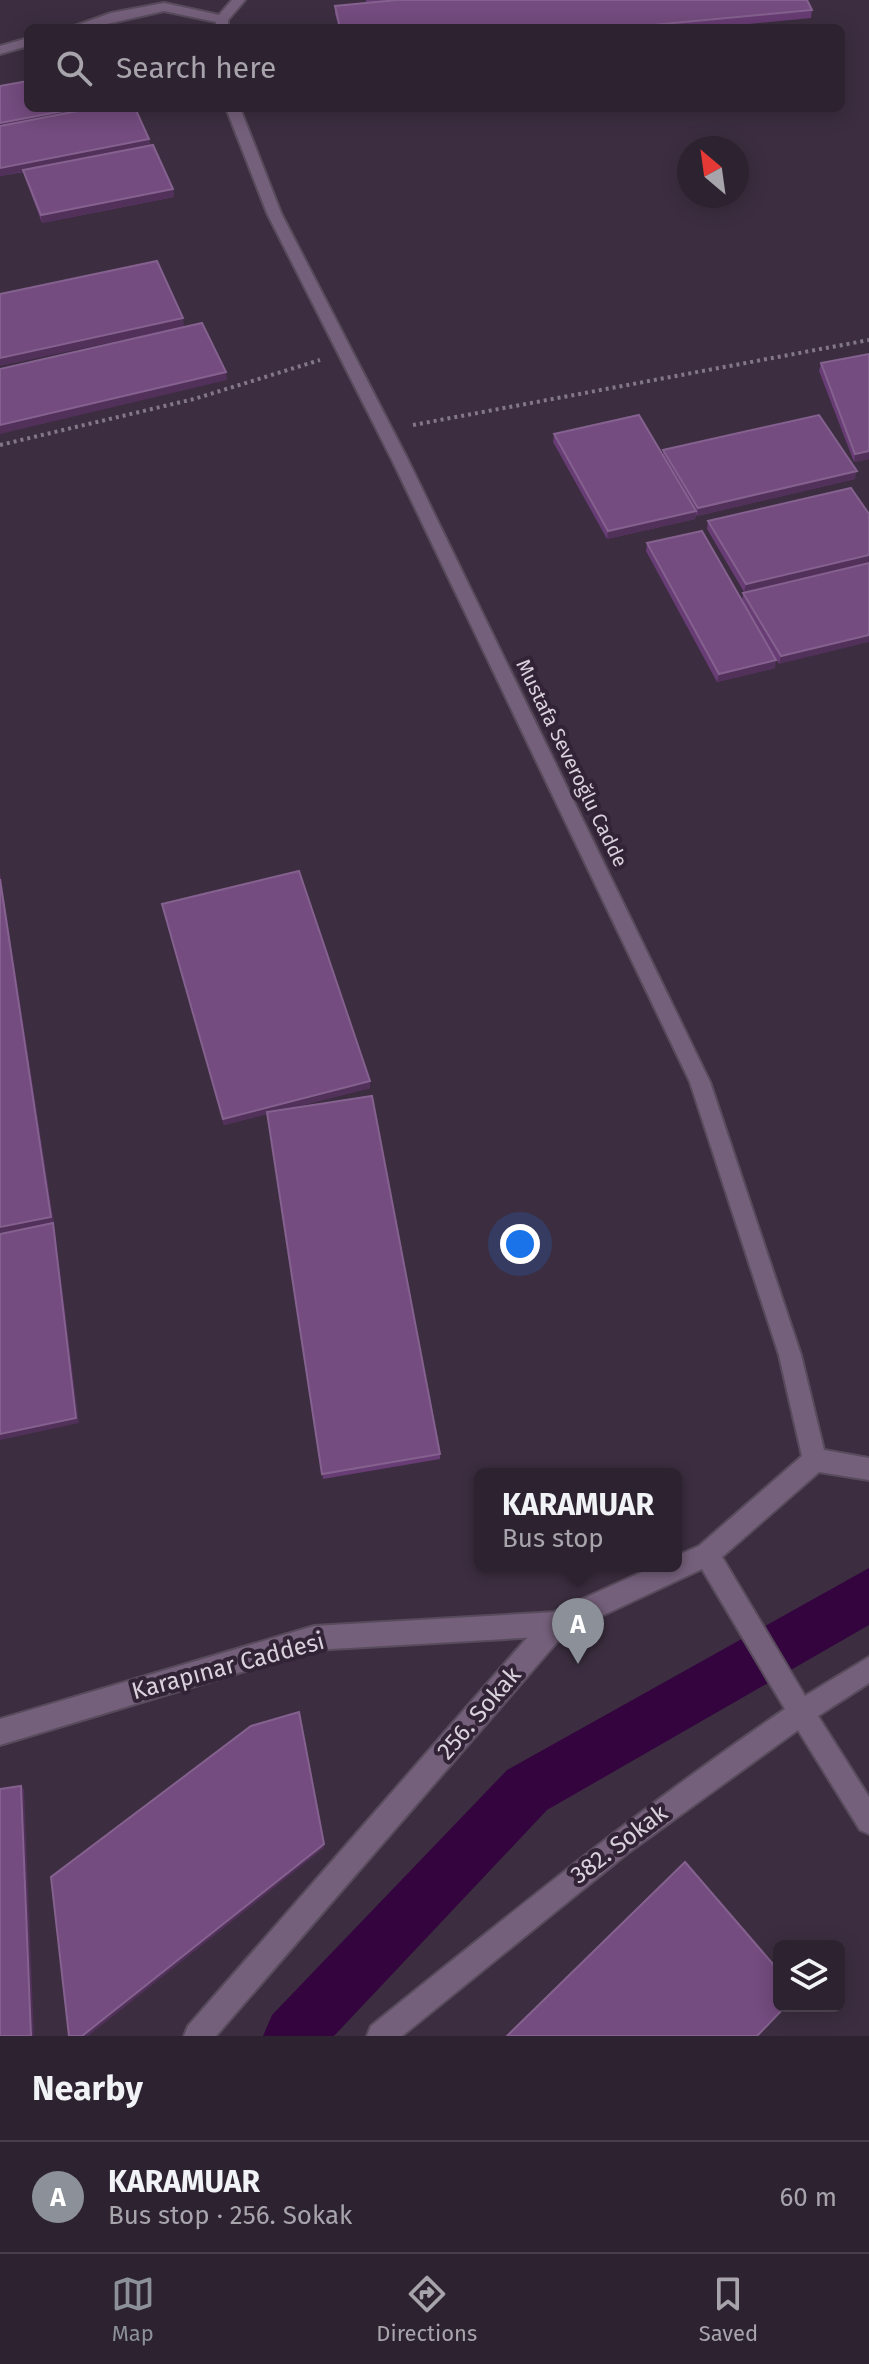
<!DOCTYPE html>
<html lang="en">
<head>
<meta charset="utf-8">
<style>
  :root { --surface:#2d2230; --page:#392f3c; --text:#f1f3f6; --muted:#a7a4ab; --line:#483f4c; --accent:#8c9099 }
  body { margin:0; font-family:"Fira Sans",sans-serif; background:var(--page); color:var(--text) }
  .controls { position:absolute; right:24px; bottom:24px; display:grid; overflow:hidden; border-radius:12px; box-shadow:0 4px 20px #0003 }
  .controls button { width:72px; height:72px; display:grid; place-items:center; padding:0; border:0; border-bottom:2px solid var(--line); background:var(--surface); color:var(--text); font:40px sans-serif }
  .compass { position:absolute; left:677px; top:136px; width:72px; height:72px; border-radius:50%; background:var(--surface); box-shadow:0 4px 20px #0003; rotate:331deg }
  .you { position:absolute; left:520px; top:1244px; width:28px; height:28px; margin:-20px; border:6px solid #fff; border-radius:50%; background:#1a73e8; box-shadow:0 0 0 12px #1a73e833 }
  .badge { display:grid; place-items:center; width:52px; height:52px; border-radius:50%; background:var(--accent); color:#fff; font-size:26px; font-weight:700 }
  .pin { position:absolute; translate:-50% -66px; filter:drop-shadow(0 2px 4px #0008) }
  .pin::after { content:''; position:absolute; top:42px; width:28px; height:24px; background:inherit; clip-path:polygon(0 0,100% 0,50% 100%) }
  .popup { position:absolute; left:474px; top:1468px; width:208px; height:104px; box-sizing:border-box; display:grid; place-content:center; border-radius:12px; background:var(--surface); filter:drop-shadow(0 2px 6px #0005); font-size:26px; white-space:nowrap; color:var(--muted) }
  .popup b { font-size:30px; color:var(--text) }
  .popup::after { content:''; position:absolute; left:50%; top:100%; margin-left:-16px; border:16px solid transparent; border-top-color:var(--surface) }
  .list { margin:0; padding:0; list-style:none }
  h2 { display:flex; justify-content:space-between; align-items:center; height:104px; margin:0; padding:0 32px; font-size:34px }
  h2 small { font-size:26px; font-weight:400; color:var(--muted) }
  .list li { display:grid; grid-template-columns:52px 1fr auto; gap:24px; align-items:center; box-sizing:border-box; height:112px; padding:0 32px; border-top:2px solid var(--line) }
  .list b { display:block; font-size:30px; white-space:nowrap }
  .list p { margin:0; font-size:26px; white-space:nowrap; color:var(--muted) }
  .list em { font-size:26px; font-style:normal; color:var(--muted) }
  .icon { flex:none; width:44px; height:44px; fill:none; stroke:currentColor; stroke-width:2; stroke-linecap:round; stroke-linejoin:round }
  .map { position:relative; flex:none; width:869px; height:2036px; overflow:hidden }
  .search { position:absolute; background:var(--surface); box-shadow:0 4px 20px #0003; left:24px; right:24px; top:24px; height:88px; display:flex; align-items:center; gap:20px; box-sizing:border-box; padding:0 28px; border-radius:12px; color:var(--muted); font-size:30px }
  .sheet { height:216px; background:var(--surface) }
  nav { display:flex; justify-content:space-around; align-items:center; box-sizing:border-box; height:112px; border-top:2px solid var(--line); background:var(--surface); font-size:22px; color:var(--muted) }
  nav a { display:grid; justify-items:center; gap:4px }
  nav .on { color:var(--accent) }
  .map>svg:first-child { display:block }
</style>
</head>
<body>
<div class="map">
<svg width="869" height="2036" viewBox="0 0 869 2036">
  <rect width="100%" height="100%" fill="#3c2e40"/>
  <g fill="none" stroke-linecap="round" stroke-linejoin="round">
    <path fill="#34043f" fill-rule="evenodd" d="M869,1568V1625L547,1810L334,2036H263L272,2015L507,1770Z"/>
    <g stroke="#584b5c" stroke-width="4">
      <path id="minor" d="M232,0H245L228,20V28H216V22L164,11L89,28H69L111,13L164,3L219,15Z
        M28,38V46L0,54V46Z
        M226,108H240L281,213L409,462L710,1082L801,1355L824,1450L869,1458V1480L819,1472L722,1557L805,1696L869,1657V1683L818,1716L869,1797V1834L860,1830L798,1730L628,1853L402,2036H367L371,2026C506,1917 641,1807 785,1709L702,1569L565,1633L216,2036H184L188,2026L547,1615L655,1566H676V1556L699,1546L802,1456L779,1355L690,1082L393,462L267,213Z"/>
    </g>
    <g stroke="#584b5c" stroke-width="4">
      <path id="tertiary" d="M556,1612L565,1615L568,1624L565,1633L556,1636L314,1650L0,1745V1719L314,1626Z"/>
    </g>
    <path stroke="#837887" stroke-width="4" stroke-dasharray="3 4" stroke-linecap="butt" d="M413,425L869,340
      M0,445L194,399L320,360"/>
    <use href="#minor" fill="#75607b" fill-rule="evenodd"/>
    <use href="#tertiary" fill="#75607b" fill-rule="evenodd"/>
  </g>
  <path fill="#683c74" d="M366,0H807L812,10L811,18L707,28H339L335,14V6L366,3Z
    M0,86L149,139L150,146L173,189L174,197L42,223L25,178L24,172L0,176Z
    M869,354V459L854,462L819,371L821,363Z
    M554,434L663,455V450L855,479L697,516L696,514L695,519L607,539L553,442Z
    M708,521L869,562L744,592L707,529Z
    M647,543L742,601L743,593L869,563L779,664L746,608L775,668L717,682L646,551Z
    M162,904L370,1081V1088L291,1108L440,1454V1459L323,1479L267,1114L224,1125Z"/>
  <path fill="#51305a" d="M80,108H123L0,132V123Z
    M149,139L150,147L0,176V168Z
    M173,189L174,197L42,223L41,215Z
    M183,318L184,327L0,366V358Z
    M226,372L227,380L0,434V425Z
    M869,451V459L854,462L855,454Z
    M857,471L855,479L697,516L698,508Z
    M696,511L695,519L607,539L608,531Z
    M869,555V562L744,592L746,584Z
    M869,635V642L779,664L781,656Z
    M776,660L775,668L717,682L719,674Z
    M0,872L54,1223L0,1233Z
    M370,1081V1088L224,1125L223,1119Z
    M53,1223L55,1230L79,1423L0,1440V1434Z
    M299,1712L324,1848L88,2036H82Z
    M21,1786L24,1789L34,2036H31Z"/>
  <path fill="#744c7f" stroke="#84618e" stroke-width="2" d="M397,0H807L812,10L621,28H340L335,6Z
    M28,81V108H80L0,123V86Z
    M93,108H135L149,139L0,168V126Z
    M153,145L173,189L41,215L23,170Z
    M157,261L183,318L0,358V294Z
    M202,323L226,372L0,425V369Z
    M869,354V451L855,454L821,363Z
    M639,415L696,511L608,531L554,434Z
    M819,415L857,471L698,508L663,450Z
    M851,488L869,514V555L746,584L708,521Z
    M702,531L776,660L719,674L647,543Z
    M869,563V635L781,656L743,593Z
    M299,871L370,1081L223,1119L162,904Z
    M0,879L51,1217L0,1227Z
    M372,1096L440,1454L322,1474L267,1112Z
    M53,1223L76,1418L0,1434V1234Z
    M299,1712L324,1844L82,2036H69L51,1877L251,1726Z
    M21,1786L31,2036H0V1789Z
    M685,1862L779,1971V2006H786L757,2036H507Z"/>
  <g text-anchor="middle" dominant-baseline="central" stroke-width="8" stroke-linejoin="round" paint-order="stroke">
    <g font-size="20" fill="#d9d1dc" stroke="#322436">
      <text transform="translate(572 763) rotate(64)">Mustafa Severoğlu Cadde</text>
    </g>
    <g font-size="24" fill="#d9d1dc" stroke="#322436">
      <text transform="translate(228 1666) rotate(-15)">Karapınar Caddesi</text>
      <text transform="translate(479 1713) rotate(-49)">256. Sokak</text>
      <text transform="translate(619 1844) rotate(-37)">382. Sokak</text>
    </g>
  </g>
</svg>
<div class="controls">
<button><svg class="icon" aria-label="layers" viewBox="0 0 24 24"><path d="M12 4l9 5-9 5-9-5zM3 14l9 5 9-5"/></svg></button>
</div>
<svg class="compass" viewBox="-18 -18 36 36"><path d="M0-13l5 13h-10z" fill="#e53935"/><path d="M0 13l5-13h-10z" fill="#a7a4ab"/></svg>
<div class="you"></div>
<div class="pin badge" style="left:578px;top:1664px">A</div>
<div class="popup"><b>KARAMUAR</b>Bus stop</div>
<div class="search"><svg class="icon" aria-label="search" viewBox="0 0 24 24"><circle cx="10" cy="10" r="6"/><path d="M15 15l6 6"/></svg>Search here</div>
</div>
<section class="sheet">
<h2>Nearby<small></small></h2>
<ul class="list">
<li><span class="badge">A</span><div><b>KARAMUAR</b><p>Bus stop · 256. Sokak</p></div><em>60 m</em></li>
</ul>
</section>
<nav>
<a class="on"><svg class="icon" aria-label="map" viewBox="0 0 24 24"><path d="M3 6l6-2 6 2 6-2v14l-6 2-6-2-6 2zM9 4v14M15 6v14"/></svg>Map</a>
<a><svg class="icon" aria-label="directions" viewBox="0 0 24 24"><path d="M12 3l9 9-9 9-9-9zM9 14v-3h6M13 9l2 2-2 2"/></svg>Directions</a>
<a><svg class="icon" aria-label="saved" viewBox="0 0 24 24"><path d="M7 4h10v16l-5-4-5 4z"/></svg>Saved</a>
</nav>
</body>
</html>
